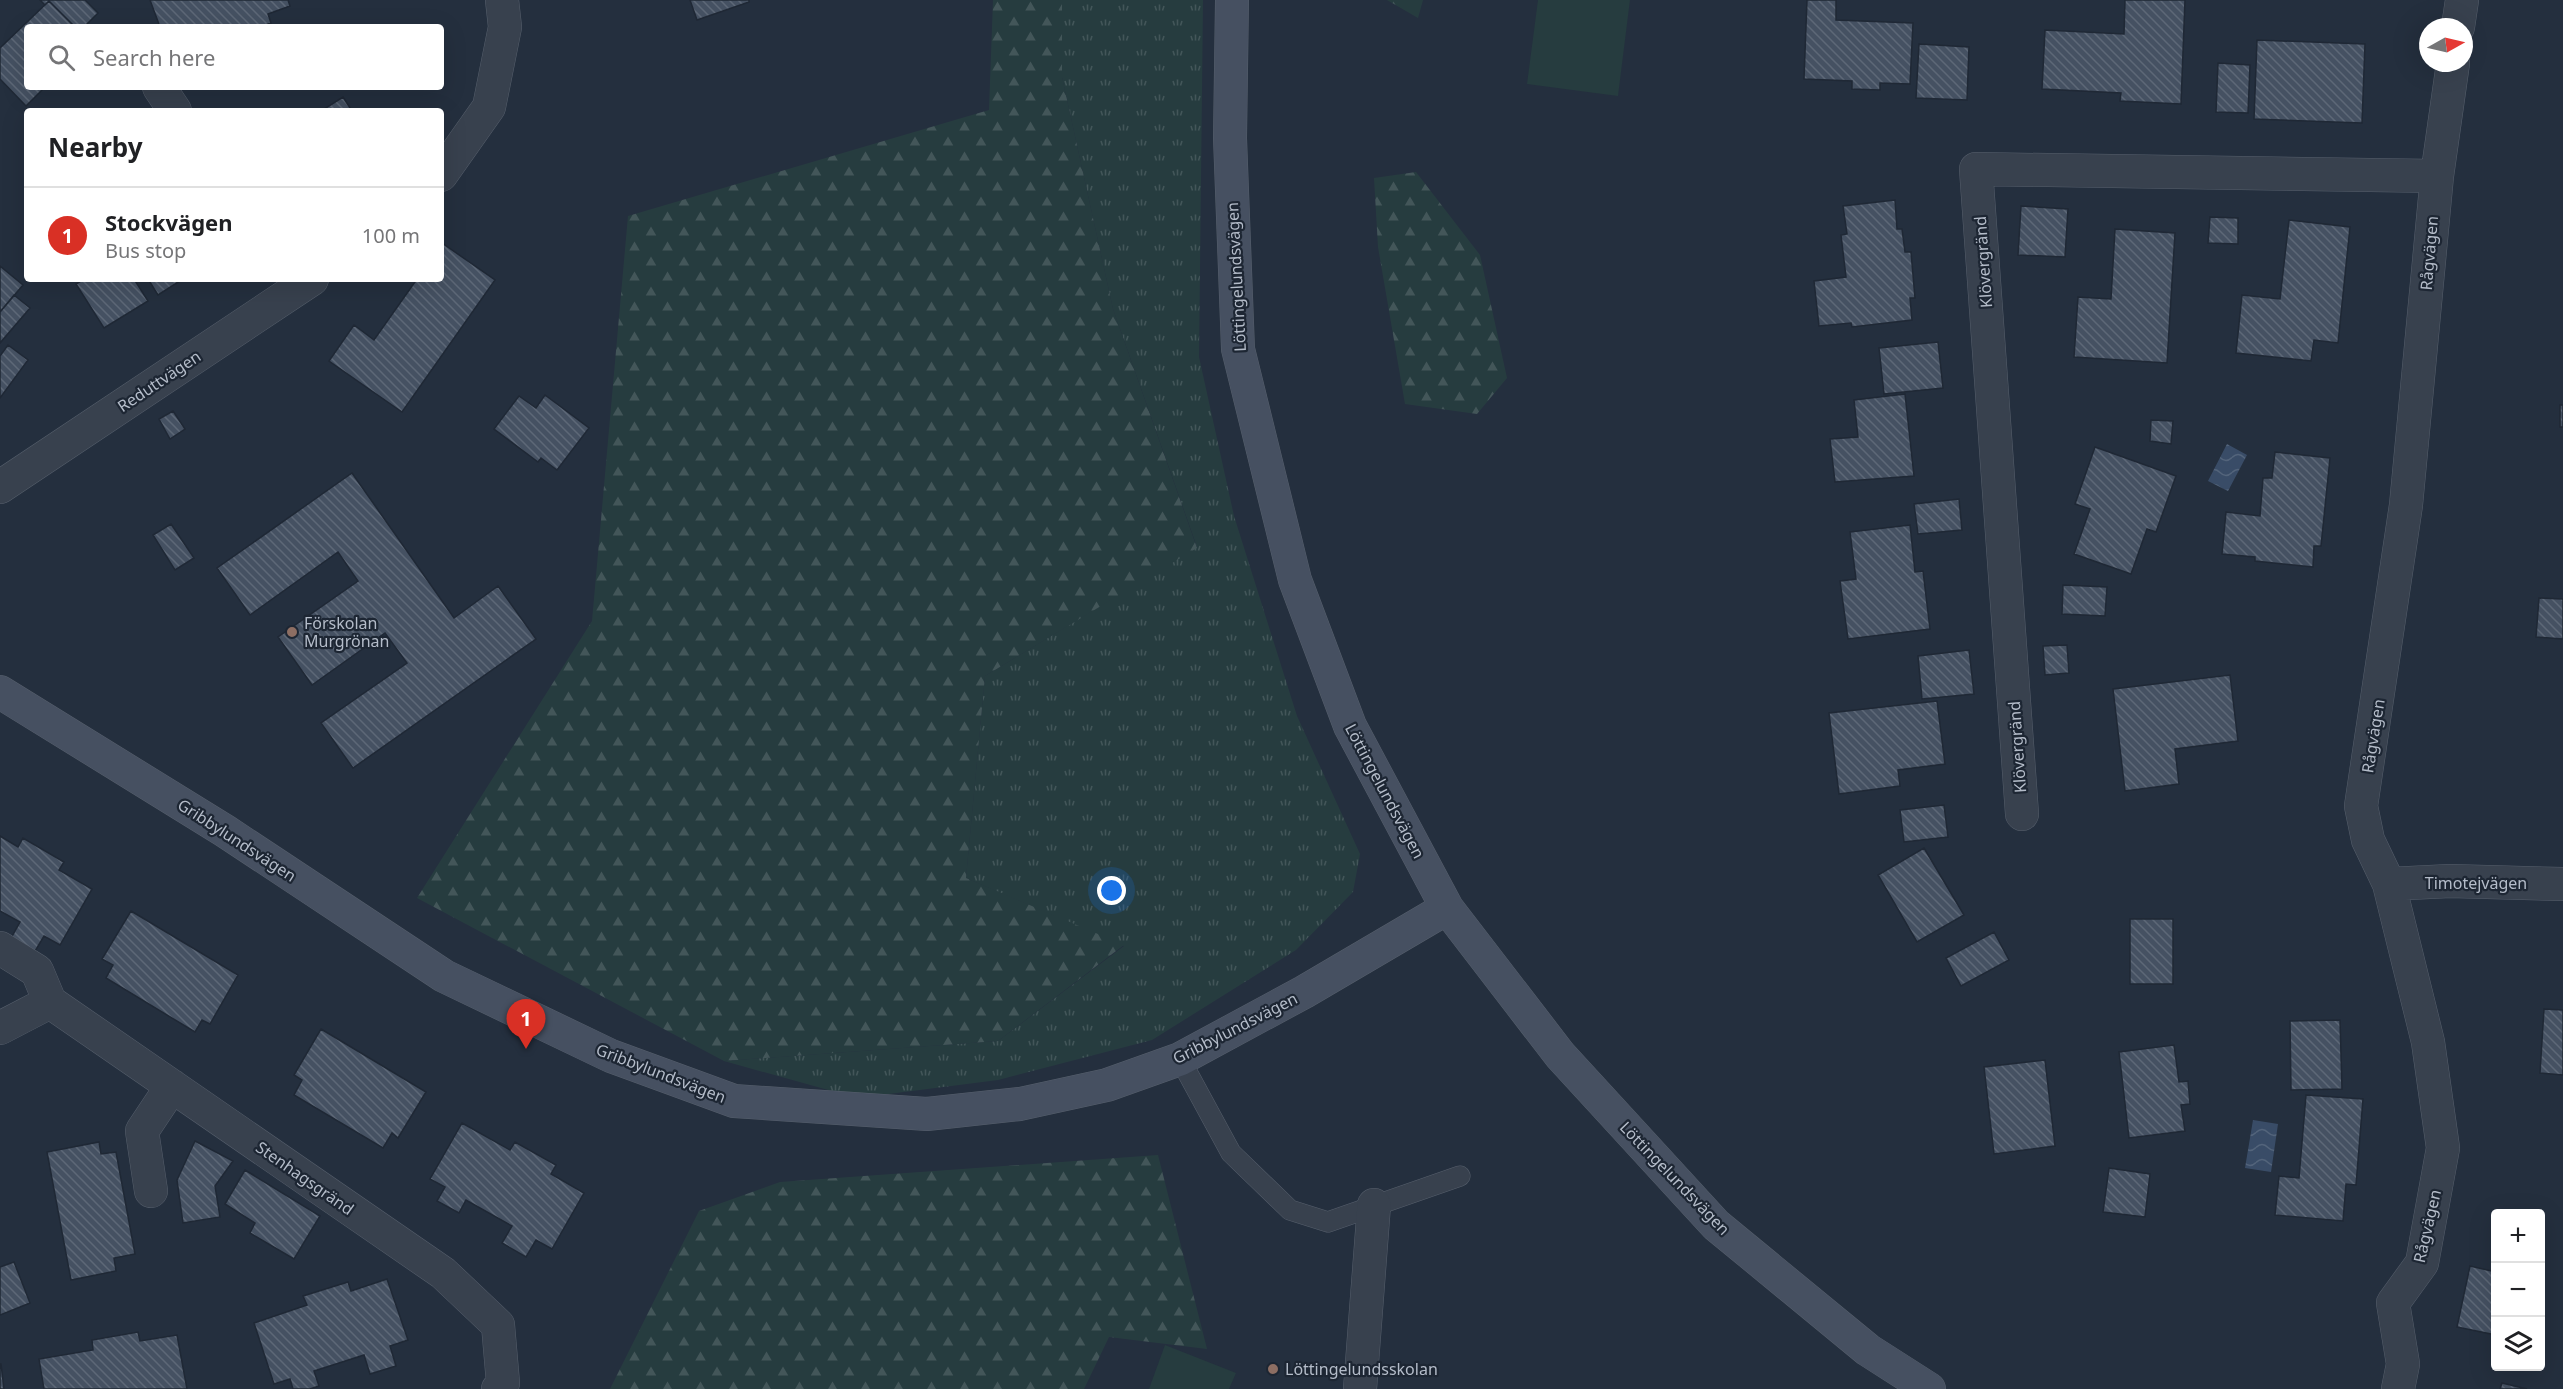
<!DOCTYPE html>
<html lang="en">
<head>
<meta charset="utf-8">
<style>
  :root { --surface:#fff; --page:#f6f6f6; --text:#202124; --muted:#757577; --line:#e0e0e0; --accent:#d93025 }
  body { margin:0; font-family:"Noto Sans",sans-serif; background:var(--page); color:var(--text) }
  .controls { position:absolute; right:18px; bottom:18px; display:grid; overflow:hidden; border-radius:6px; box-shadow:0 6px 24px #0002 }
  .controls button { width:54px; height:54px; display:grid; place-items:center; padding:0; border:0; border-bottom:2px solid var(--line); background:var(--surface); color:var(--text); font:30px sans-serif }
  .compass { position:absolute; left:2419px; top:18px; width:54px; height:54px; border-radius:50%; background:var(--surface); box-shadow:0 6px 24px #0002; rotate:82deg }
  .you { position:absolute; left:1112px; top:891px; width:21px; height:21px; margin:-15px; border:4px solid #fff; border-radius:50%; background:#1a73e8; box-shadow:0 0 0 9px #1a73e833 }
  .badge { display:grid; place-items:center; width:39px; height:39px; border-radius:50%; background:var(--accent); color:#fff; font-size:20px; font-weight:700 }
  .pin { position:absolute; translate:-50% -50px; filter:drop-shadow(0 2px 3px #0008) }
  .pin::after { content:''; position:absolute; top:32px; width:21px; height:18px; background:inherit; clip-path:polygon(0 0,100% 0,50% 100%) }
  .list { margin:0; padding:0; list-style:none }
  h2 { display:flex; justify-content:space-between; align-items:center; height:78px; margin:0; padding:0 24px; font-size:26px }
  h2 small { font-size:20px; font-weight:400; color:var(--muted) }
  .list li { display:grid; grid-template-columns:39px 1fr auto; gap:18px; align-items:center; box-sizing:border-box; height:96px; padding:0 24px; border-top:2px solid var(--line) }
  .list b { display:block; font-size:22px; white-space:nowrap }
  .list p { margin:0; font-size:20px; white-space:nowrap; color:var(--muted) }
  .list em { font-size:20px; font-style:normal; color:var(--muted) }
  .icon { flex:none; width:33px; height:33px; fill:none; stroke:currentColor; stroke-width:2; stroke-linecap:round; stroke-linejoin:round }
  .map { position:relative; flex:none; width:2563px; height:1389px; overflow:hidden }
  .search { position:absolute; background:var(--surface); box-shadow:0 6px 24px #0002; left:24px; top:24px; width:420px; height:66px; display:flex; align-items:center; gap:15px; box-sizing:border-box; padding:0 21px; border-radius:6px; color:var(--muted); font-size:22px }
  .panel { position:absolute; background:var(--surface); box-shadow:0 6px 24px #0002; left:24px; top:108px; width:420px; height:174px; border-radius:6px }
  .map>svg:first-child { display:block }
</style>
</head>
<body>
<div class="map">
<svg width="2563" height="1389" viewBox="0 0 2563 1389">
  <defs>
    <pattern id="grass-tufts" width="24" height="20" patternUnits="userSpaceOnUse" patternTransform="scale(1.5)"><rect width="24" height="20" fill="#263c3f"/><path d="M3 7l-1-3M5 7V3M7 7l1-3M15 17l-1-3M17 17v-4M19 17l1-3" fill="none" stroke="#435659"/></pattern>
    <pattern id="forest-firs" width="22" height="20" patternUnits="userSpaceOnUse" patternTransform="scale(1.5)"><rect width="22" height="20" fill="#263c3f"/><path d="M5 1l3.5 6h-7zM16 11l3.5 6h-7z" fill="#435659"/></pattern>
    <pattern id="water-waves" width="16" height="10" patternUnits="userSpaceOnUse" patternTransform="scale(1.5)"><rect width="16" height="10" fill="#394c67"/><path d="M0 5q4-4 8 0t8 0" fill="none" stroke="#53647b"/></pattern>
    <pattern id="building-back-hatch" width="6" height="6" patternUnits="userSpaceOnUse" patternTransform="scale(1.5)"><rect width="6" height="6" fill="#455162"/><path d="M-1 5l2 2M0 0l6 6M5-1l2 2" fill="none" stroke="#5d6877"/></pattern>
  </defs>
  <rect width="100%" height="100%" fill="#242f3e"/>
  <path fill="url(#grass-tufts)" d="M1062,0H1203L1199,357L1234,516L1297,716L1360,854L1353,892L1296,950L1152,1040L998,1080L857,1098L724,1061L998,1041L1124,946L966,878L985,676L1197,547L1113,309L1062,77Z"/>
  <path fill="url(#forest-firs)" d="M993,0H1062V77L1113,309L1197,548L985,676L966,878L1124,945L998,1041L724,1061L417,898L592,621L628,216L989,110Z
    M1387,0H1423L1418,18Z
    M1416,172L1480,255L1507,378L1477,414L1405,404L1378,247L1374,178Z
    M1158,1155L1207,1349L1109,1337L1084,1389H610L699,1211L780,1182Z"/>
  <path fill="#263c3f" d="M1538,0H1630L1618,96L1527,84Z
    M1165,1345L1236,1373L1229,1389H1149Z"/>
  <path fill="url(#water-waves)" d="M2227,444L2247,455L2228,491L2208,481Z
    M2253,1120L2278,1124L2271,1172L2245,1168Z"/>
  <path fill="url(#building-back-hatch)" stroke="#1f2835" stroke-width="1.5" d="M40,0H85L98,13L84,27H75L49,1L45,5Z
    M150,0H288L290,6L268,14L271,23L260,27H160Z
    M690,0H749V2L697,20Z
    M1807,0H1836V20L1913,23L1910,84L1880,83V90L1852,89V81L1804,79Z
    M2125,0H2185L2181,104L2120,101L2121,93L2042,89L2045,30L2124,34Z
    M49,1L75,27H27V87H45L26,106L0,79V48Z
    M2257,40L2365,44L2362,123L2254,119Z
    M1919,44L1969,47L1967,100L1916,98Z
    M2218,63L2250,65L2248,113L2216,112Z
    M343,97L352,111H321Z
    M1895,200L1897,229H1902L1905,252H1911L1915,298H1910L1912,320L1852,327L1851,323L1819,326L1814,281L1846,277L1841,235L1847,234L1843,206Z
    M2021,206L2068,209L2065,257L2018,255Z
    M2210,217L2238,218V244L2208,243Z
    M2289,220L2350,227L2338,343L2314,340L2311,361L2236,353L2242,295L2280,299Z
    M2115,229L2175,233L2167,363L2074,357L2078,297L2111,299Z
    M442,243L495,280L402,412L329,361L354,325L374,340L417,279H441Z
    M0,266L23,285L0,312Z
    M84,279H134L148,301L104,328L76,284Z
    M148,279H183L158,295Z
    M14,295L30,308L0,343V312Z
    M1938,342L1943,388L1884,394L1879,348Z
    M8,345L28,360L0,398V356Z
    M1905,394L1914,476L1835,482L1830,439L1858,437L1854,400Z
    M545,395L589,428L557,470L541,458L538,462L494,429L519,396L536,408Z
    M2560,405H2563V427H2560Z
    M173,411L185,429L170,439L159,419Z
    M2151,420L2173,421L2171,444L2150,441Z
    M2095,447L2176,476L2156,532L2147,529L2131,574L2074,554L2090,509L2075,504Z
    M2275,452L2330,458L2321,546H2314L2313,567L2255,561V557L2222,554L2226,512L2260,516L2263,478H2272Z
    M352,473L454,618L498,586L536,639L353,768L321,723L407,663L385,633L312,685L278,637L358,581L338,552L250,615L217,568Z
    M1959,499L1962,530L1918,534L1914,504Z
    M171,524L194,558L175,570L153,535Z
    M1910,525L1915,572L1923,571L1930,629L1848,639L1840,581L1856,579L1850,532Z
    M2063,585L2107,587L2105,616L2062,614Z
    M2539,598L2563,599V639L2536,637Z
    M2067,645L2069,673L2045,675L2043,646Z
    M1969,650L1974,694L1922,699L1918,656Z
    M2230,675L2238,741L2175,749L2179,784L2125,791L2113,689Z
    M1937,701L1945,764L1898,770L1900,786L1839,794L1829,713Z
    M1944,805L1948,837L1904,842L1900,810Z
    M0,836L18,847L23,838L64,862L59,870L92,889L60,945L44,936L34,953L10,940L20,922L0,911Z
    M1924,848L1964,915L1917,942L1878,875Z
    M131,911L238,975L210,1024L202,1020L195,1032L106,978L113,965L102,959Z
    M2130,919H2173V984H2130Z
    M1994,932L2009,960L1961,986L1946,958Z
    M2544,1009L2563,1010V1075L2540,1073Z
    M2340,1020L2342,1089L2291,1090L2290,1021Z
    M321,1029L426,1092L398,1138L392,1133L383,1148L294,1095L302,1080L294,1075Z
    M2174,1045L2179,1082L2188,1081L2190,1104L2181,1105L2185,1131L2129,1138L2119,1052Z
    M2045,1060L2055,1146L1994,1154L1984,1067Z
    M2306,1095L2363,1099L2356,1185L2346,1184L2343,1221L2275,1215L2279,1176L2299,1178Z
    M462,1123L510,1150L515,1142L556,1165L551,1174L584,1193L552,1249L536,1240L526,1257L502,1243L512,1226L466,1200L459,1213L437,1201L445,1187L430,1179Z
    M195,1141L233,1161L215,1186L220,1217L183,1223L177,1180Z
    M99,1142L101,1154L116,1152L135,1254L114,1258L116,1271L71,1280L47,1152Z
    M2109,1168L2150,1174L2145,1217L2103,1212Z
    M245,1170L320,1216L294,1259L250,1233L255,1223L225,1204Z
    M14,1262L30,1303L0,1315V1267Z
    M2470,1266L2496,1272V1335L2457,1327Z
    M387,1279L408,1340L390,1346L396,1366L370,1374L364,1355L314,1371L319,1386L310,1389H293L290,1379L274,1384L254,1323L307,1305L303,1296L348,1282L351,1291Z
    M138,1332L140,1341L177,1335L187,1389H44L39,1359L93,1350L92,1340Z
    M0,1364H1L4,1389H0Z
    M2502,1383L2527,1389H2500Z"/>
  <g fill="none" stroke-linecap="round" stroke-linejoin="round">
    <g stroke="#565f6c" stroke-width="21">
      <path id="lane" d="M1180,1059L1231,1153L1290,1210L1328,1222L1460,1176"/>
    </g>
    <g stroke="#565f6c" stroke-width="34">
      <path id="street" d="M2458,27L2462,0
        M159,87L175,111
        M441,175L489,107L505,27L502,0
        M0,487L312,279
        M2022,814L1976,169L2437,176
        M2389,884L2450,881L2563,884
        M0,948L37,971L50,1002
        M50,1002L443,1273L498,1325L503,1383L498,1389
        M0,1028L50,1002
        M151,1191L142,1131L172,1086
        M1360,1389L1374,1205
        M2398,1389L2403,1364L2393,1303L2422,1263L2443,1148L2428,1042L2389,884L2368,840L2361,806L2406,505L2437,176L2453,63"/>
    </g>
    <g stroke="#565f6c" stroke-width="34">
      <path id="secondary" d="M1232,0L1230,138L1238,349L1295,580L1350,726L1447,908L1560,1055L1716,1225L1868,1350L1929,1389
        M0,692L225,831L444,976L611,1056L734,1101L927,1114L1020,1104L1107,1085L1180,1059L1304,992L1447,908"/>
    </g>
    <use href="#lane" stroke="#38414e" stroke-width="20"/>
    <use href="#street" stroke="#38414e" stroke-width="33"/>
    <use href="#secondary" stroke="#465061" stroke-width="33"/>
  </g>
  <g fill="#8d6e63" stroke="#1d2633" stroke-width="2">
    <circle cx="292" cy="632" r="6"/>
    <circle cx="1273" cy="1369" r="6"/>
  </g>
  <g text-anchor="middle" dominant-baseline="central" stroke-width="4.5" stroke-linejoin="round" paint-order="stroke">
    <g font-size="16" fill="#b4bcc9" stroke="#1d2633">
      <text transform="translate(2429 253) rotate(-85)">Rågvägen</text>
      <text transform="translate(1983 262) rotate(-94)">Klövergränd</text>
      <text transform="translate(1236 277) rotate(-93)">Löttingelundsvägen</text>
      <text transform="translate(159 381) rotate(-34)">Reduttvägen</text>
      <text transform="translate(2373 736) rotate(-81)">Rågvägen</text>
      <text transform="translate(2017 747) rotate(-94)">Klövergränd</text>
      <text transform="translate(1385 791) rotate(62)">Löttingelundsvägen</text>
      <text transform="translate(237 840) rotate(33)">Gribbylundsvägen</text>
      <text x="2476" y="883">Timotejvägen</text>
      <text transform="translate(1235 1028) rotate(-27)">Gribbylundsvägen</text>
      <text transform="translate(661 1073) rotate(21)">Gribbylundsvägen</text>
      <text transform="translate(305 1178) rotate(35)">Stenhagsgränd</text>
      <text transform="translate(1675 1178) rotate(46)">Löttingelundsvägen</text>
      <text transform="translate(2427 1226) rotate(-77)">Rågvägen</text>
    </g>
    <g font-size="16" fill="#b4bcc9" stroke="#1d2633" text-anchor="start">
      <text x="304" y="623">Förskolan<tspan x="304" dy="18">Murgrönan</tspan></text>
      <text x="1285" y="1369">Löttingelundsskolan</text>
    </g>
  </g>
</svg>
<div class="controls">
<button>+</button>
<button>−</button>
<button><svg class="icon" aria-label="layers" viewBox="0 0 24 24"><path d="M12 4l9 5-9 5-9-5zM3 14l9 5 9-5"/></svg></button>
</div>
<svg class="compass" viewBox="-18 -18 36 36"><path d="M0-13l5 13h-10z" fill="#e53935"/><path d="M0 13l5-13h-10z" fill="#757577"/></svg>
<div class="you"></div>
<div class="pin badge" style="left:526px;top:1049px">1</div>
<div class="search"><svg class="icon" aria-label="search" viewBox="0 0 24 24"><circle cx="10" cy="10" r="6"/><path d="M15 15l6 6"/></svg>Search here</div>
<section class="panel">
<h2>Nearby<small></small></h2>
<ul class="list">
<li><span class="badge">1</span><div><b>Stockvägen</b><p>Bus stop</p></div><em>100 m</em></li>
</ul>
</section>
</div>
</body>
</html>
